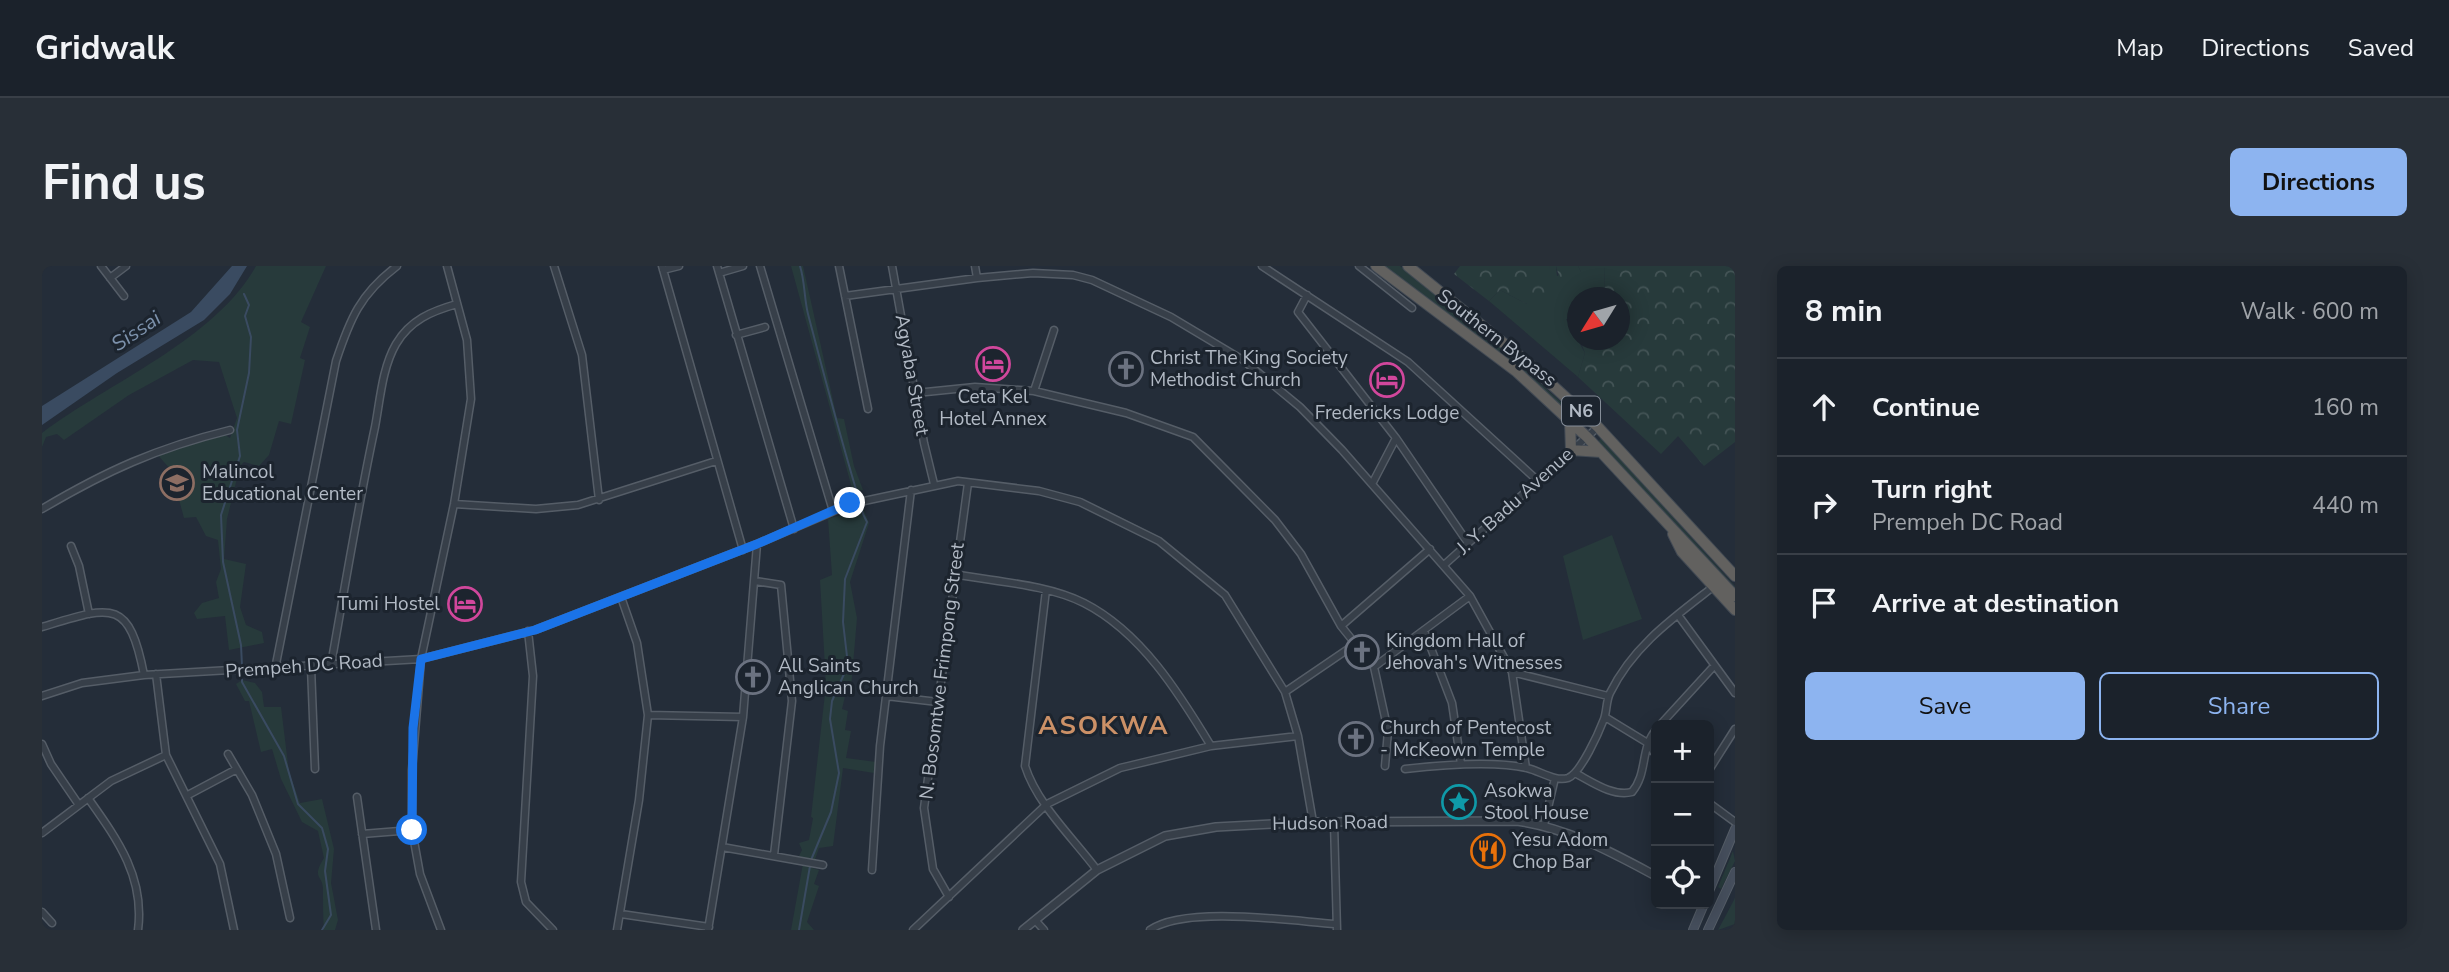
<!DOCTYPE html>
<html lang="en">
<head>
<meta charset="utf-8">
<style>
  :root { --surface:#1b222b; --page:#282f37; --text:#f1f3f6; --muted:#a0a4a9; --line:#393f47; --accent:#8db4f0 }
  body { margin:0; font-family:"Nunito Sans",sans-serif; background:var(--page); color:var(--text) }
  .controls { position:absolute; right:21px; bottom:21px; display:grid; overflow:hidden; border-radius:10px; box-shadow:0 4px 18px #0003 }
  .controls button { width:63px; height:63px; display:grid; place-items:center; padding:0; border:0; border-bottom:2px solid var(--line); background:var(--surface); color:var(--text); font:35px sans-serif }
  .compass { position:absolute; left:1525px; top:21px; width:63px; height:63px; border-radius:50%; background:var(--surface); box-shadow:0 4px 18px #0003; rotate:233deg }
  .stop { position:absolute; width:21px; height:21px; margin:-16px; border:5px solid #1a73e8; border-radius:50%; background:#fff }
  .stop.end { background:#1a73e8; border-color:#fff; box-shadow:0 2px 7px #0008 }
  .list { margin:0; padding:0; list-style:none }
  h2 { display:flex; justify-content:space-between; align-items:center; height:91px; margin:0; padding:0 28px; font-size:30px }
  h2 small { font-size:23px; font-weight:400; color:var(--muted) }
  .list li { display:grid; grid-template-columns:46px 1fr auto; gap:21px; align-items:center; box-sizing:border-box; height:98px; padding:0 28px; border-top:2px solid var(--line) }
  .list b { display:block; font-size:26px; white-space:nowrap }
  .list p { margin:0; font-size:23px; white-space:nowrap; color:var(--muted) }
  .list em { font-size:23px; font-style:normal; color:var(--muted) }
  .actions { display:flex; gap:14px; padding:21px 28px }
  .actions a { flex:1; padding:16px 0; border:2px solid var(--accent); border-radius:10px; text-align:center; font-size:24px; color:var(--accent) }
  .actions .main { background:var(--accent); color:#111 }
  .icon { flex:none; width:38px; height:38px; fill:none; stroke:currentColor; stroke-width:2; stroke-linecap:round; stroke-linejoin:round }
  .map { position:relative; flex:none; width:1693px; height:664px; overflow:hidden; border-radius:10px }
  header { display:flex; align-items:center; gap:42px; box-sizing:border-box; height:98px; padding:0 35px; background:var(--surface); border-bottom:2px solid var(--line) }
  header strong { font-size:33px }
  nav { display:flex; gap:38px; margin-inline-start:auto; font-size:24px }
  .intro { display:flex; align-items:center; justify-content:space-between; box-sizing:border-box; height:168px; padding:0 42px }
  h1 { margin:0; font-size:49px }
  .button { padding:18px 32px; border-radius:10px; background:var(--accent); color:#111; font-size:24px; font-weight:700 }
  main { display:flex; gap:42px; padding:0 42px }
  aside { flex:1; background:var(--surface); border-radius:10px; box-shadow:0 4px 18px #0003 }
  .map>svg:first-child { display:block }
</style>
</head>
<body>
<header>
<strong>Gridwalk</strong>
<nav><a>Map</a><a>Directions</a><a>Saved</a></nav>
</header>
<div class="intro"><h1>Find us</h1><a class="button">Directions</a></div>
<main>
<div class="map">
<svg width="1693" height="664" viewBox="0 0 1693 664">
  <defs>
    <pattern id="forest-crowns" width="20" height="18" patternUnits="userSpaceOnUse" patternTransform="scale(1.75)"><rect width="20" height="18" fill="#273a3b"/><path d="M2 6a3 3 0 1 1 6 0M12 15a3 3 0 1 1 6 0" fill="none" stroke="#445456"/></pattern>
  </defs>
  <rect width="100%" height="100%" fill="#242d39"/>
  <path fill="#273a3b" d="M214,0H284L259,56L268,61L258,92L263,94L249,158L237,155L227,189L217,200L202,196L198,200L185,253L182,293L204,298L198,341L204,359L220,366L222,377L187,384L183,350L155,353L152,347L160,337L177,332L174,316L179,303L176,274L164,270L154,251L142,252L129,204L114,187L183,169L188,172L195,152L177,96L151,94L87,129L22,174L15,168L4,171L0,181V167C66,117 174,73 214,0Z
    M749,0H761L795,152L802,153L812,200L821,224L811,226Z
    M1337,0H1358L1433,59L1541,156L1538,159Z
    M1508,0H1514L1515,10L1523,6H1539L1536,0H1563L1562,31L1535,32V53H1524L1543,87L1536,111L1447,35L1458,24L1485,38L1506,8Z
    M1559,172L1693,320V321L1556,176Z
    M821,242L827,257L808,316L815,352L809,422H805L800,443L806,445L803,464L809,465L804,492L834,496L832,507L801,502L791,580L777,582L770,602L777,604L772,618L777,620L765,656L772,664H749L762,592L757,590L760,584L757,577L767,574L771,552L769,551L784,419L778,314L790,309L786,253Z
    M1570,269L1600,353L1541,374L1521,290Z
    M200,414L213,417L220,426L222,441H239L247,506L258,537L280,533L292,583L289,617L296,654L293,664H282C281,651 281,635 281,623C281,609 269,613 282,592L276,565L260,556L239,513L230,483L219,486L207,435H203L194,418Z
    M1691,585L1693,595L1679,623L1676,621Z
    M1693,631V658L1676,664L1692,634Z"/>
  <path fill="url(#forest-crowns)" d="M1418,0H1508L1505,31L1500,39L1485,38L1458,24L1447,35L1412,8Z
    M1514,0H1536L1539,6L1529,11L1523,6L1518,14Z
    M1563,0H1693V176L1662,200L1636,170L1619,188L1536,111L1543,87L1538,74H1577V32L1562,31Z"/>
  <path fill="#3a4b61" d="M190,0H205L188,28L162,54L75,107L0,159V140L149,46Z"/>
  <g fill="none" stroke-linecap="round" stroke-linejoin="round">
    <path stroke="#3a4b61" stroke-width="2" d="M758,0C763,16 762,32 766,48C781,105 796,163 813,220C818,233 817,243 825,256L803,313L801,356L806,399L790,435L788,453L797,507L789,546L769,594
      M200,400L199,379L181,296L179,249L198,190L195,164L207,107L209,71L203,50L207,39L202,28
      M200,406V416L242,490L256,538L280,562L286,583L283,605L289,649L280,664
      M757,664L768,600"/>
    <g stroke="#555d67" stroke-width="9">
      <path id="minor" d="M59,0L82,30
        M512,0L540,89L557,234
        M620,0L701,284
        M675,0L752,263
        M718,0L791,245
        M797,0L826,143
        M850,0L882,177L892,218
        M933,0L935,12
        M1220,0L1366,96L1495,214
        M1317,0L1370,42
        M621,4L637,0
        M677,7L701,0
        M68,12L84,0
        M1265,29L1256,46L1354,172L1330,218
        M803,30L935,12L991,7L1031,9L1050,14L1129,51L1201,94L1258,141L1300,184L1428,330L1470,406L1484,502
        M694,69L723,61
        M992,125L1012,64
        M874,127L933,121L992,125L1084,147L1151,171L1233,254L1259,288L1299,360L1332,401L1346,465L1343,500
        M1354,172L1426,277
        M412,238L494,243L536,239L674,195
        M0,243C64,205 115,182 188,164
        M29,280L37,300L47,348
        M1402,299L1556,161
        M912,308C954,316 1004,318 1042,337C1099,366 1137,427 1169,480
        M713,315L739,319L750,435L732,589
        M1004,324L983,500C995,538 1031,572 1055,604
        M1636,349L1693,427
        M1299,360L1388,283
        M0,361C69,340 87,331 102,409
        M1382,364L1410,437L1419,498
        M486,365L491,410L479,616L484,636L511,664
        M289,399C303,320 316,240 333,161C338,135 340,102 354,78C368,54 390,45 415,38
        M269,401L273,503
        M1332,401L1428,330
        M233,403L294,95C308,53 318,28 355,0
        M1470,406L1566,430
        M114,408L124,489L178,598L192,664
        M1243,426L1312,379
        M0,430L40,417L102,409L379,393L493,364L715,278L808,238L916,215L997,225L1038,236L1117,275L1183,329L1243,426L1256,470L1271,556
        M844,430L896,436
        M606,449L701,451
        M1563,451L1604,476L1614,489
        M1618,459L1672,400
        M0,478L9,498L37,539
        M186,488L210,529L234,588L248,652
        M1363,503C1398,499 1450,494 1485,502C1498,505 1513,516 1526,512C1539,507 1557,466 1562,453C1565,445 1564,435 1568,427C1591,380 1631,352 1671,321
        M1667,504L1693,463
        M1533,507C1550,516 1571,531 1590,526C1606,507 1598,482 1614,464
        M146,529L193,504
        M315,531L334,664
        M46,532C75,573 103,611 96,664
        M1667,537L1693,556
        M1292,557L1295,664
        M1502,559L1513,512
        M0,567L69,515L124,489
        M320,568L370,564
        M680,581L781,599
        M830,604L838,480L869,224
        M907,631L891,603L882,542L926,217
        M0,646L10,657
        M579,648L667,661
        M993,654L1002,664
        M399,664L378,608L370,564V504L379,393L412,238L429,133L425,74L405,0
        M575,664L597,534L606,449L595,377L579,331
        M666,664L701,451L715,278
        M871,664L1005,538L1078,502L1169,480L1256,470
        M1108,664C1143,639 1250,655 1293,658"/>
    </g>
    <g stroke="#555d67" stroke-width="10">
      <path id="tertiary" d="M981,664L1055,604L1123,570L1174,561L1271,556L1475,555C1526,562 1569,586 1614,610"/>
    </g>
    <g stroke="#555d67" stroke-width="10">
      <path id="secondary" d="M1667,625L1693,563
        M1651,664L1662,638
        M1666,664L1693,606"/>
    </g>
    <g stroke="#424a54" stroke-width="12">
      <path id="trunk" d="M1334,0L1475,106L1545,171L1693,330
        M1366,0L1485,96L1556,161L1693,310
        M1528,156L1529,184L1559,186
        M1631,268L1640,286L1693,344"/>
    </g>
    <use href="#minor" stroke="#373f49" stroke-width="6"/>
    <use href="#tertiary" stroke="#373f49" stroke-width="7"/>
    <use href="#secondary" stroke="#454e5c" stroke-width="8"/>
    <use href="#trunk" stroke="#62615f" stroke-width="10"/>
  </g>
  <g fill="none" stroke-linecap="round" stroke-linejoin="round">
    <path stroke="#1a73e8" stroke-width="9" d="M370,564L371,462L379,393L493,364L715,278L808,237"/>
  </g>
  <defs>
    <g id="hotel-ring" transform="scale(1.75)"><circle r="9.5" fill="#1c242e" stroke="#d1479c" stroke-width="1.5"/><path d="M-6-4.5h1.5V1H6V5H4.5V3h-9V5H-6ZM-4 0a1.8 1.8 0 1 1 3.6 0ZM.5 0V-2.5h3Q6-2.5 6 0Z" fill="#d1479c"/></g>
    <g id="church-ring" transform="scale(1.75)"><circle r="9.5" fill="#1c242e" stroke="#6b7280" stroke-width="1.5"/><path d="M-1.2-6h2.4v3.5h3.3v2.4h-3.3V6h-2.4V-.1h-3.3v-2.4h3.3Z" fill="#6b7280"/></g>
    <g id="school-ring" transform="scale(1.75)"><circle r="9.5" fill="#1c242e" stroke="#8d6e63" stroke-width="1.5"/><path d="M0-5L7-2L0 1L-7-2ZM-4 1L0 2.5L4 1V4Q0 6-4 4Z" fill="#8d6e63"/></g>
    <g id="sight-ring" transform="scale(1.75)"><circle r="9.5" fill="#1c242e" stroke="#0f9aa8" stroke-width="1.5"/><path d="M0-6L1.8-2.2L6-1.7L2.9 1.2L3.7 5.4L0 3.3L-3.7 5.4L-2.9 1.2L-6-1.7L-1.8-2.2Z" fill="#0f9aa8"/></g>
    <g id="restaurant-ring" transform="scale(1.75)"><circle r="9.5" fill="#1c242e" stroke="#e8710a" stroke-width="1.5"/><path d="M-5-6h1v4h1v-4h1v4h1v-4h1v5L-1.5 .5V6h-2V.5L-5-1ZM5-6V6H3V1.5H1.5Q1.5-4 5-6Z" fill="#e8710a"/></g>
  </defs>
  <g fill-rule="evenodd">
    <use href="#hotel-ring" x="951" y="98"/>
    <use href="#church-ring" x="1084" y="103"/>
    <use href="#hotel-ring" x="1345" y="114"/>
    <use href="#school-ring" x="135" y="217"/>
    <use href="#hotel-ring" x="423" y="338"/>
    <use href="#church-ring" x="1320" y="386"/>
    <use href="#church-ring" x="711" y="411"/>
    <use href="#church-ring" x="1314" y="473"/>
    <use href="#sight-ring" x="1417" y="536"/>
    <use href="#restaurant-ring" x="1446" y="585"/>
  </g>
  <g text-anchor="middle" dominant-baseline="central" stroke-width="6" stroke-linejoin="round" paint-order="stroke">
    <rect fill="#1c242e" stroke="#858d98" stroke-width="2" x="1520" y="130.5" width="38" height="29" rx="5"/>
    <g font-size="18" font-weight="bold" fill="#b2bac5">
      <text x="1539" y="145">N6</text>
    </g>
    <g font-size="19" fill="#b2bac5" stroke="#1c242e">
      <text transform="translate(1455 72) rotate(38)">Southern Bypass</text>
      <text transform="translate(870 109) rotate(80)">Agyaba Street</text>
      <text transform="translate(1473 235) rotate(-42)">J. Y. Badu Avenue</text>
      <text transform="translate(262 400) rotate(-4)">Prempeh DC Road</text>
      <text transform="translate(900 405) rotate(-83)">N. Bosomtwe Frimpong Street</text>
      <text transform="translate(1288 557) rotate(-1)">Hudson Road</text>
    </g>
    <g font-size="19" fill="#b2bac5" stroke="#1c242e" text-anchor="start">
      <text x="1108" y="92">Christ The King Society<tspan x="1108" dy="22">Methodist Church</tspan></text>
      <text x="951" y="131" text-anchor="middle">Ceta Kel<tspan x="951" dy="22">Hotel Annex</tspan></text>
      <text x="1345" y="147" text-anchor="middle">Fredericks Lodge</text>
      <text x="160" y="206">Malincol<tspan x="160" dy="22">Educational Center</tspan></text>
      <text x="398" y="338" text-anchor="end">Tumi Hostel</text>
      <text x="1344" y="375">Kingdom Hall of<tspan x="1344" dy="22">Jehovah's Witnesses</tspan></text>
      <text x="736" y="400">All Saints<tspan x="736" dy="22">Anglican Church</tspan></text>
      <text x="1338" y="462">Church of Pentecost<tspan x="1338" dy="22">- McKeown Temple</tspan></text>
      <text x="1442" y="525">Asokwa<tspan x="1442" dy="22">Stool House</tspan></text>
      <text x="1470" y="574">Yesu Adom<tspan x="1470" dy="22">Chop Bar</tspan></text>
    </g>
    <g font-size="21" font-style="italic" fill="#7c91ab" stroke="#1c242e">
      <text transform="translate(94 65) rotate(-34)">Sissai</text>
    </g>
    <g font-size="26" font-weight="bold" letter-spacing="2" fill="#cc9167" stroke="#1c242e">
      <text x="1062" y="459">ASOKWA</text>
    </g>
  </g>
</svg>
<div class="controls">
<button>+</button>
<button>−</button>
<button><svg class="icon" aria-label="locate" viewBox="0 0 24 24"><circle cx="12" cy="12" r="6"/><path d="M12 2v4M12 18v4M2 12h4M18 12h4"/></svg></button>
</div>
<svg class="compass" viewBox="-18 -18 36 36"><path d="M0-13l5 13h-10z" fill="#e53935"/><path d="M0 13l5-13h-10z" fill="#a0a4a9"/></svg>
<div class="stop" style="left:370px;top:564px"></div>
<div class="stop end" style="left:808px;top:237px"></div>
</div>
<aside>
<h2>8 min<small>Walk · 600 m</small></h2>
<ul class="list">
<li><svg class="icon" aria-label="ahead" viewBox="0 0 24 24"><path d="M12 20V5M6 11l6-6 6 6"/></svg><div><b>Continue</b></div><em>160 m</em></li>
<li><svg class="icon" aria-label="right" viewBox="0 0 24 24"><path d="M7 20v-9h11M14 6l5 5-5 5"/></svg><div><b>Turn right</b><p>Prempeh DC Road</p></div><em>440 m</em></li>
<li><svg class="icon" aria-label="arrive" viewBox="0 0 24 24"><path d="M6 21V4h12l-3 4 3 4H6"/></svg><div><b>Arrive at destination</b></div></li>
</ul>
<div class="actions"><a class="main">Save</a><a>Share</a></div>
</aside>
</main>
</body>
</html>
